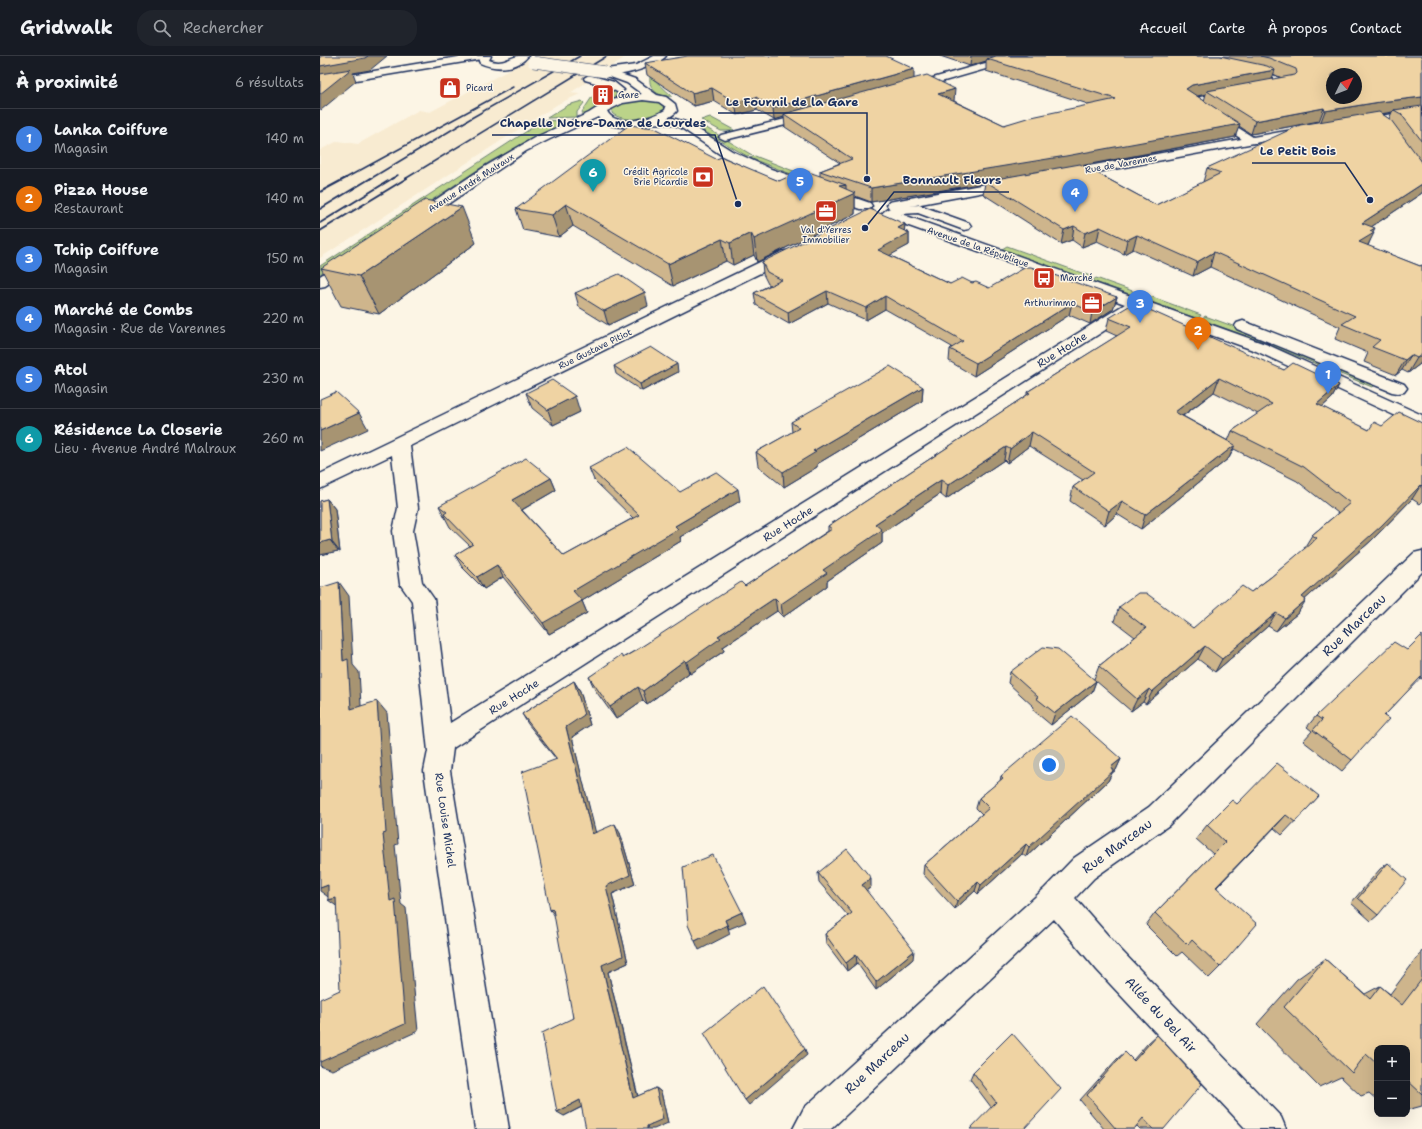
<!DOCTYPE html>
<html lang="fr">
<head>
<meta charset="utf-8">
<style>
  :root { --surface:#171b24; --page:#20242c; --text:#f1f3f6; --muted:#9ea1a6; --line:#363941; --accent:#c8321e }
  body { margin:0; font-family:"Shantell Sans",sans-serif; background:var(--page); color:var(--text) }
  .controls { position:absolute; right:12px; bottom:12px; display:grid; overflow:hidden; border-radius:8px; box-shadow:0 4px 16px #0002 }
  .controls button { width:36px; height:36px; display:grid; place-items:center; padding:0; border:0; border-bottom:1px solid var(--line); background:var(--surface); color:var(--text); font:20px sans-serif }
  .compass { position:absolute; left:1006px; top:12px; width:36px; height:36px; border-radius:50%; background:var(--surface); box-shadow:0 4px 16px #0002; rotate:47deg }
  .you { position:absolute; left:729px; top:709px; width:14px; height:14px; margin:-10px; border:3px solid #fff; border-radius:50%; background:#1a73e8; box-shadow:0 0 0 6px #1a73e833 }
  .badge { display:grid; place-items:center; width:26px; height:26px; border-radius:50%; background:var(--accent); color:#fff; font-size:13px; font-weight:700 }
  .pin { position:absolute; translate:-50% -33px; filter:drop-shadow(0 1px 2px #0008) }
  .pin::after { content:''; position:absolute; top:21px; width:14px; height:12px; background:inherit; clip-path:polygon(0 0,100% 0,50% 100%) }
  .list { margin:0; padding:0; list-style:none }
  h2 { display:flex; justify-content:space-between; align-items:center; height:52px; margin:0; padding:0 16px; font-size:17px }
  h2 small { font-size:13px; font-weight:400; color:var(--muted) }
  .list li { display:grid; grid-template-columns:26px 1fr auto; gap:12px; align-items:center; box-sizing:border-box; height:60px; padding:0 16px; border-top:1px solid var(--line) }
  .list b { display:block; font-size:15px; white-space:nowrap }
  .list p { margin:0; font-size:13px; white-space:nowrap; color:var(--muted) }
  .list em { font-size:13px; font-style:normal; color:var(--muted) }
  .icon { flex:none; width:22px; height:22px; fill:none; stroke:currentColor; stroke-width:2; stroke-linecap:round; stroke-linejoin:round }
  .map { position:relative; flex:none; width:1102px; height:1073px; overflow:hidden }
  header { display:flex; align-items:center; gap:24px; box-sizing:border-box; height:56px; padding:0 20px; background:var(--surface); border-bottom:1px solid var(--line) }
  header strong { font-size:19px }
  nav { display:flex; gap:22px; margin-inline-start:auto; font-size:14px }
  .search { width:280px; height:36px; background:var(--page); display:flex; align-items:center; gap:10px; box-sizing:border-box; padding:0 14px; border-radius:16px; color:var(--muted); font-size:15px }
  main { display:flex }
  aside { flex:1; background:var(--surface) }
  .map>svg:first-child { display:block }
</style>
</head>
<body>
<header>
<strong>Gridwalk</strong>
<div class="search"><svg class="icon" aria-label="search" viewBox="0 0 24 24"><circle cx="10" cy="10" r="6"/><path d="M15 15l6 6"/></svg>Rechercher</div>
<nav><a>Accueil</a><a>Carte</a><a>À propos</a><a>Contact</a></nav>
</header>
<main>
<aside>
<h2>À proximité<small>6 résultats</small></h2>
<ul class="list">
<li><span class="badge" style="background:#3f7fe0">1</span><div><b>Lanka Coiffure</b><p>Magasin</p></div><em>140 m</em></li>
<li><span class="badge" style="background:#e8710a">2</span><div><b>Pizza House</b><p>Restaurant</p></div><em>140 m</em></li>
<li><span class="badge" style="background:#3f7fe0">3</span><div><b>Tchip Coiffure</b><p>Magasin</p></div><em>150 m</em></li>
<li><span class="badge" style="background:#3f7fe0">4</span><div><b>Marché de Combs</b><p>Magasin · Rue de Varennes</p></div><em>220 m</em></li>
<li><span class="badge" style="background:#3f7fe0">5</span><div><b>Atol</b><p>Magasin</p></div><em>230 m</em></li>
<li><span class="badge" style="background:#0f9aa8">6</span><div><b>Résidence La Closerie</b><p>Lieu · Avenue André Malraux</p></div><em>260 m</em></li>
</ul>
</aside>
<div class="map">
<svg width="1102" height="1073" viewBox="0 0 1102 1073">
  <rect width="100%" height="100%" fill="#fcf5e5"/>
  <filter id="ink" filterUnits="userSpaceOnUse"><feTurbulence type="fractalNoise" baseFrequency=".025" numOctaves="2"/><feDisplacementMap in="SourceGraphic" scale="8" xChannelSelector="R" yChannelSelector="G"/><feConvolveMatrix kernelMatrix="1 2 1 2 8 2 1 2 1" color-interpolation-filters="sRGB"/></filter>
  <g filter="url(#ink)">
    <path fill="#f8ebd1" d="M215,0H307L250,37L260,38L238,48L0,202V94L18,85L38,88L99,54L110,56Z"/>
    <path fill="#bbd389" stroke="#6b8174" d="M330,21C338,26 345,34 352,40C340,42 328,34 330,21Z
      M286,29L296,36V40L265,61L262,56L272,41Z
      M316,44H332L343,48L345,52C339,65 301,67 292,57V53L301,47Z
      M262,45L264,47L257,56V61L227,62L248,49Z
      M390,61L414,74V75H401L381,64Z
      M224,64L254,66L221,79L213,80L217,81L171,105L0,218V210Z
      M375,67H378L432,99L427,100L373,69Z
      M435,100L499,125L494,127L430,102Z
      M687,190L770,220L766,224L682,193Z
      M776,222L821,238L818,241L772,225Z
      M827,239L881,259L878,263L823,243Z
      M885,260L946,282L943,286L882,264Z
      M953,284L1056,327L1052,331L948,288Z"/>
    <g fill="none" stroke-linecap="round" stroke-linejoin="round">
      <g stroke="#1b2f5e" stroke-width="3">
        <path id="minor" d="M144,0H167L162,3L0,30V24Z
          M334,0H346C338,10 290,26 281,16L286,13L316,9Z
          M690,0H706L704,2L593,34H585L584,32L585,30Z
          M858,0H876L947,16L971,28L970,30L945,33L944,31L945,29L955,27L944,21L860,2Z
          M913,35L917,36L918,38L917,40L879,47L936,83L938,85L936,87H928L864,46L869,43Z
          M494,56L498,57L500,59L498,61L405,84L399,81L401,79Z
          M331,62H352L368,67L412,95L451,113L550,147L552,150L550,153H540L443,119L404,101L360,71L351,68L327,67L325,65L327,63Z
          M599,149L649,167L651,170L649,173L644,174L598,157L581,158L948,289L1102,359V372L936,295L818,253L133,692L130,715L189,1073H155L104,715L108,695L92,545L80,528L73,475L78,452L72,399L0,433V418L463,195H473L475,198L473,201L90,390L98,452L93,475L102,526L114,543L130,667L805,248L564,161L562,158C569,148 587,150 599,149Z
          M923,265L1084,328L1087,332L1084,336L1078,337L1072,336L917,273L915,270L917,267Z
          M1102,495V516L849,769L774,822L755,842L799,892L961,1061L966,1073H926L777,914L734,863L511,1073H473L484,1052L725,832L754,802L829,751L1094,497Z"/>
      </g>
      <g stroke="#1b2f5e" stroke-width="3">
        <path id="tertiary" d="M1102,54V60L1038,69L1032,66L1038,63Z
          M984,72L988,73L990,75L988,77L740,123L734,119L740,115Z
          M693,123L699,127L697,130L574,153L569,152L567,149L569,146L574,145Z"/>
      </g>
      <g stroke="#1b2f5e" stroke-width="3">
        <path id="secondary" d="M161,0H171L169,4C182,9 187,3 198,0C201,0 205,0 208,0C197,14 175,14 160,7L159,5Z
          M286,13L315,23L337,39L346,41L355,48L357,55C345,70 289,79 278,61L230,83L206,95L100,167H90L88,164L90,161L166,110L214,82L269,57L291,43L322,38L307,27L282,18L281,16L282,14ZM323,44L339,46L346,51L345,54C333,62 295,73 287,55L303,47Z
          M269,19L294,26L304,34L299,37L286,30L265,24L264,22Z
          M31,202L36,203L38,206L36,209L5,230L0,231V220L26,203Z"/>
      </g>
      <use href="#minor" fill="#fcf5e5" fill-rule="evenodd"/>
      <use href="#tertiary" fill="#fcf5e5" fill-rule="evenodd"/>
      <use href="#secondary" fill="#fcf5e5" fill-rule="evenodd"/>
      <path stroke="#1b2f5e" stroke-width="1.5" d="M24,123L193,31
        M50,123L153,61L260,0
        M71,123L78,119
        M85,123L287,0"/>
      <path stroke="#1b2f5e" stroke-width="2" d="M0,136L26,122
        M0,153L51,122
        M0,167L73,122
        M0,175L87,122"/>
      <g stroke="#1b2f5e" stroke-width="12" stroke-linecap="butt">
        <path id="secondary-bridge" d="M213,6L286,16"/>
      </g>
      <use href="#secondary-bridge" stroke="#fcf5e5" stroke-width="11"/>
    </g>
    <path fill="#ceb58c" stroke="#1b2f5e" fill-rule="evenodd" d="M620,0H1102V137L1051,171L1053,176L1048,190L1100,210L1102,209V309L1100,308L1088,317L1082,314L1076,319L1044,306L1048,297L1015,283L1020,271L890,211L873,220L813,193L804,198L777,185L762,191L752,184L741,188L663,138L665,127L551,146L535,140V158L437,206L434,199L413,209L406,205L353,230L253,170L239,181L203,174L196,153L396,103L459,125L500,120V115L520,107L465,71L464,61L454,64L437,54L417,59L394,45L374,50L327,19L325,7L594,23L634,45L684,69L771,49L666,15V5L650,10ZM953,18L962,22L952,24ZM886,38L884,45L877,40ZM1072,56L1069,63L1062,58ZM999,65V66L887,112L883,126H884L836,149L764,110L915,81L919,70L931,78Z
      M585,168L584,175L589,177V189L569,199L630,228L652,227L669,232L797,241L793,253L770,268L749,259L654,320L629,305L630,293L632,291L565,253L546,264L508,247L469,268L436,249L434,237L450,229L448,228L443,218L442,206Z
      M156,187L59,258L21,250L1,212Z
      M255,237L328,250L288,269L259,251Z
      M789,262L964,314L1019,329L1012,342L1002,351L1049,374L1062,370L1102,367V446L1100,448L1092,443L1052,484L985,543L978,557L956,575L948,570L895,616L878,603L826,648L823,646L811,655L776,625L772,636L731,669L713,654L714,651L688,627L690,616L774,623L779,610L815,581L794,565L799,551L873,572L931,536L951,521L985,493L984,492L992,479L1018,457L977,425L914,393L909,402L821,473L797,458L785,469L750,445L753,431L763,424L709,390L687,407L684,404L626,443L620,438L562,477V487L507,525V530L463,561L457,555L403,591L404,595L370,618L369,617L327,648L323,644L296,663L275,634L269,621L318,593L425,530L508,475V470L707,339V336L797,280L786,275ZM894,336L938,358L912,375L908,385L863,360Z
      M294,310L358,316L322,335L296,318Z
      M603,331L602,345L497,408V411L464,431L438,410L436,396L472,376L471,366Z
      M206,337L260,356L233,369L212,352Z
      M269,412L360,436L420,445L360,481L361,485L262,545L267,557L229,578L183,521L164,533L142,511L135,499L150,490L130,471L119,450L231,422L236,434L202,454L244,500L313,462L274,424Z
      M7,443L15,453L20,496L18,495L0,499V445Z
      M1102,579V623L1100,622L1064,660L1032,704L1022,715L983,685L992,675L987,671L996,660L1087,594Z
      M254,625L260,635L270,669L252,681L275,776L300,777L315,828L292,838L308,907L288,916L318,1040L336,1032L341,1036L348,1067L262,1051L244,1060L253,962L236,703L208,668L202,658Z
      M801,703L796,714L792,717L788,725L706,801L702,798L658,838L655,835L635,853L603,818L604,809L662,758L656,752L659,742L680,725L681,720Z
      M999,740L962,779L954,772L897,831L900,911L889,922L862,896L857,900L826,869L835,857L893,798L876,783L887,769L917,748Z
      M1068,807L1058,859L1051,865L1031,847L1060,813Z
      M498,817L551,831L546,835L593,903L556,934L537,907L527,915L506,887L505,878L528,860L499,826Z
      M1102,895V1050L1087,1054V992H1057V1044L1049,1037L1041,1040L1021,1021L999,1031L937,968L977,923L1005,903L1045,938L1060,930L1070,938Z
      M837,979L844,1073H820L817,1070L814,1073H784L760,1044L797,1003L805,996L813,1004L828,987Z
      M653,1016L704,1073L671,1051L650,1023Z"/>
    <path fill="#a79472" stroke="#1b2f5e" d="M48,0H67L50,14L33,17L36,25L1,54L0,52V10Z
      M651,0H684L667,3L666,5L650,10Z
      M594,13V25L464,58V61L454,64L453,52Z
      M955,14L951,26L887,35L886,38L869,42L866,33L872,29Z
      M392,32L394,45L374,50L372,37Z
      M635,33L634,45L617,50L618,38Z
      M436,41L437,54L417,59L415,46Z
      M1102,41V53L1074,54L1072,56L1055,59L1000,68L1005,55L1060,46Z
      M1004,52L999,65L931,78L935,65Z
      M920,68L915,81L744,113L665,125V127L551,146V132Z
      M1102,128V137L1036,181L1042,167Z
      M526,129V141L535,137V158L437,206L434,183L519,130Z
      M246,148L253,170L239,181L232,159Z
      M142,151L156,187L59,258L39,220Z
      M585,168L584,179L589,177V189L558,206V194L578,172Z
      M754,170L752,184L741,188L744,174Z
      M780,171L777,185L762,191L765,177Z
      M1055,172L1052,178L1054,177L1047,191L1039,186L1050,175Z
      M431,177L434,199L413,209L410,187Z
      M817,179L813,193L804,198L807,184Z
      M402,183L406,205L353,230L348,208Z
      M894,196L890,211L873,220L877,206Z
      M507,235L508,247L469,268L468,256Z
      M325,236L328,250L288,269L284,255Z
      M565,240V253L546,264V252Z
      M797,241L793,253L770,268L772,256Z
      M752,247L749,259L654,320L656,307Z
      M1102,298V304L1100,308L1088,317L1097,302Z
      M1091,299L1082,314L1076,319L1085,304Z
      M357,308L358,316L322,335L320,328Z
      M899,322L894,336L850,369L855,356Z
      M1019,329L1012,342L990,362L997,348Z
      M603,331L602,345L497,408V411L464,431L463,416L493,395Z
      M255,340L260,356L233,369L228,354Z
      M39,357L48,373L0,395V375Z
      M712,376L709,390L687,407L690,393Z
      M915,389L909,402L821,473L825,459Z
      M686,391L684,404L626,443L628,429Z
      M231,422L236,434L198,456L192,444Z
      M621,424L620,438L562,477V487L507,525V530L463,561L461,548L503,514L555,468Z
      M1101,429L1092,443L1052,484L973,554L982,541Z
      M418,433L420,445L360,481L361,485L262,545L267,557L229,578L223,567L253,535L355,470Z
      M7,443L15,453L20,496L12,486Z
      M802,445L797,458L785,469L789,455Z
      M10,484L18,495L0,499V487Z
      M177,509L183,521L164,533L157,521Z
      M19,526L29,540L33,609L39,616L42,665L31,653L23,605Z
      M455,542L457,555L403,591L404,595L370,618L367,606L398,580Z
      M986,544L978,557L956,575L965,562Z
      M956,557L948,570L895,616L902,603Z
      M885,590L878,603L826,648L832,636Z
      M365,604L369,617L327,648L323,635Z
      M254,625L260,635L270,669L252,681L278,786L272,778L246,671Z
      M776,625L772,636L731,669L735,657Z
      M318,631L323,644L296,663L290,651Z
      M829,633L823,646L811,655L817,643Z
      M57,645L67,657L78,788L75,789L81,848L86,852L98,975L12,1014L0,1010V1006L63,778Z
      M801,703L796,714L792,717L788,725L706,801L709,791L791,711Z
      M966,759L954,772L885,843L896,831Z
      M295,768L300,777L315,828L292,838L308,907L288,916L319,1046L313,1042L282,909L286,830Z
      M706,788L702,798L658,838L661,829Z
      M551,822V831L542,838V829Z
      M658,826L655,835L635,853L637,845Z
      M8,829L11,843L0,835V832Z
      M16,842L22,854L8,844Z
      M233,853L237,862L230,854Z
      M422,856L426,866L409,873L405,864Z
      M407,869L410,878L379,894L375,885Z
      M594,895L593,903L556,934V926Z
      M536,899L537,907L527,915L526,907Z
      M485,993L487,999L429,1049L425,1044Z
      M336,1032L341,1036L348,1067L334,1073H327V1070Z
      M260,1044L267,1048L244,1060L237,1056Z"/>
    <path fill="#efd3a3" stroke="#1b2f5e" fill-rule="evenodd" d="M0,0H48L45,2L0,10Z
      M368,0H566L594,13L453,52L436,41L415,46L392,32L372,37L325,7Z
      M676,0H900L947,10L955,14L872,29L866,33L920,68L746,100L551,132L500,115L532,103L464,58L607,19L635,33L618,38L684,69L707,62L796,43L667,3Z
      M940,0H1102V41L1060,46L1005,55L1004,52L935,65L887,35L975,19L977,17L976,13L949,2ZM1012,18H1036V42H1012Z
      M31,13L0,38V18Z
      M1102,50V85L1081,58L1074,54Z
      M1059,56L1071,64L1102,106V128L1042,167L1055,172L1050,175L1054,177L1039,186L1100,210L1102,209V298L1097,302L1091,299L1085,304L1052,291L1060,284L1022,268L1035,260L894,196L877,206L817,179L807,184L780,171L765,177L754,170L744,174L665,125L760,108L836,149L901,117L887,112L980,69Z
      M309,69L335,72L396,103L402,101L459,125L483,114L526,129L519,130L535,137L434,183L431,177L410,187L402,183L348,208L246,148L232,159L196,153Z
      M105,144L142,151L39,220L1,212Z
      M550,153L585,168L578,172L589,177L558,194L630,228L642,222L652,227L656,226L669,232L706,211H711L797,241L772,256L752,247L656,307L630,293L643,285L565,240L546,252L507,235L468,256L434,237L462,224L447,216L442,206Z
      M299,218L325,236L284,255L255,237Z
      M814,247L964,314L973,307L1019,329L997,348L1049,374L1054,366L1062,370L1079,356L1102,367V430L1101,429L1061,470L982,541L986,544L965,562L956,557L902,603L885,590L832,636L829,633L817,643L779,610L826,572L799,551L818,537H826L873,572L922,530L931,536L951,521L997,482L992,479L1030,447L984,411L912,375L952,348L899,322L855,356L915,389L825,459L802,445L789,455L753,431L774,416L712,376L690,393L686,391L628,429L621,424L555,468L562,474L503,514L507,517L461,548L455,542L398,580L401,582L367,606L365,604L323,635L318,631L290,651L269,621L301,599L303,602L318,593L421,526L425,530L512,473L508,470L710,337L707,336L811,271L789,262Z
      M331,291L357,308L320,328L294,310Z
      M570,310L603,331L493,395L496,396L463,416L436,396L479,372L471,366Z
      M232,324L255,340L228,354L206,337Z
      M16,336L39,357L0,375V343Z
      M308,391L360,436L396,416L418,433L355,470L358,473L253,535L262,545L223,567L177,509L157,521L135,499L153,488L124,458L127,456L119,450L206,402L231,422L192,444L244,500L319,459L269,412Z
      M7,443L12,486L10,484L0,487V445Z
      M19,526L23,605L28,603L31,653L57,645L66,777L63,778L70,845L75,843L85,968L0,1006V943L20,934L16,842L8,844V829L0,832V532Z
      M1102,579V620L1064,660L1069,663L1032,704L993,674L1002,664L996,660L1074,586L1087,594Z
      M723,591L738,593L776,625L735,657L716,642L718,641L690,616Z
      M254,625L264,659L246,671L272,778L295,768L310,819L286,830L303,900L282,909L313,1042L336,1032L343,1063L327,1070V1073H266L260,1044L237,1056L222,977L253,962L233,853L230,854L202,716L237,703L202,658Z
      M752,660L801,703L791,711L793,715L709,791L706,788L661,829L658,826L637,845L604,809L669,752L659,742L683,722L681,720Z
      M957,707L999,740L975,766L966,759L896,831L937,868L900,911L872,884L868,889L835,857L905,786L887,769L912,744L917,748Z
      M527,793L551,822L542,829L594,895L556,926L536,899L526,907L505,878L532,857L498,817Z
      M393,799L422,856L405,864L407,869L375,885L368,869L363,811Z
      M1068,807L1087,824L1058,859L1038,842Z
      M1005,903L1050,943L1060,930L1082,949L1102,923V1038L1087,1024V992H1057V1008L1046,998L1032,1017L964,951Z
      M443,930L485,993L425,1044L384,977Z
      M692,977L741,1033L704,1073H650L676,1046L653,1016Z
      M837,979L882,1028L844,1073H833L823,1062L814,1073H796L767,1039L805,996L814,1005Z"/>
  </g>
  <defs>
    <g id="shop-square" transform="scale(1.15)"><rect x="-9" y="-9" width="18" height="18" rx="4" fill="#c8321e" stroke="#fcf5e5"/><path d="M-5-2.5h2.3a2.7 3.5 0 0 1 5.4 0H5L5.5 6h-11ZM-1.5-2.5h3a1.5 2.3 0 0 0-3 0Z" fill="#fff"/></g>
    <g id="building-square" transform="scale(1.15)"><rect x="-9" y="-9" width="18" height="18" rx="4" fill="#c8321e" stroke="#fcf5e5"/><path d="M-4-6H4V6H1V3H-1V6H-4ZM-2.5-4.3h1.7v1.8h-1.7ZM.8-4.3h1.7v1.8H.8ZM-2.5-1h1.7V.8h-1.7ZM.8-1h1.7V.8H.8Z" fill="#fff"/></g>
    <g id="bank-square" transform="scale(1.15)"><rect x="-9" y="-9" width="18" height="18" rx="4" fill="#c8321e" stroke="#fcf5e5"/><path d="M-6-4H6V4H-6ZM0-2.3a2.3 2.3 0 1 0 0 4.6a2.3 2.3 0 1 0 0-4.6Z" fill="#fff"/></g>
    <g id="office-square" transform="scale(1.15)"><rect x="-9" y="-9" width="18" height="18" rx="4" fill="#c8321e" stroke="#fcf5e5"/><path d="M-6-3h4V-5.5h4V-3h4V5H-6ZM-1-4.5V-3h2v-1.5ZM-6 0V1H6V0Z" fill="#fff"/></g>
    <g id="bus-square" transform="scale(1.15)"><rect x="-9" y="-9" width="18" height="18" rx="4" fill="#c8321e" stroke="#fcf5e5"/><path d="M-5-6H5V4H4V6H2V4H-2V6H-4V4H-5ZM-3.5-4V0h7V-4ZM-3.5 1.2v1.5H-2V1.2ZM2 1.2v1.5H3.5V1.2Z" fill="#fff"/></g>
  </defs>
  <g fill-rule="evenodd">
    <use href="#shop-square" x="130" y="32"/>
    <use href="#building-square" x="283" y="39"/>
    <use href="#bank-square" x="383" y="121"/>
    <use href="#office-square" x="506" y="155"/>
    <use href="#bus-square" x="724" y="222"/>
    <use href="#office-square" x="772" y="247"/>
  </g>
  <g text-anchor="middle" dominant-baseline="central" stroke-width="3" stroke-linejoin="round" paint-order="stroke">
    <g font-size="9" fill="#1b2f5e" stroke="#fcf5e5" text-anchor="start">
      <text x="146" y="32">Picard</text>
      <text x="298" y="39">Gare</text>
      <text x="368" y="116" text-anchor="end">Crédit Agricole<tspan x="368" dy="10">Brie Picardie</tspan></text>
      <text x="506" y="174" text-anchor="middle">Val d'Yerres<tspan x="506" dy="10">Immobilier</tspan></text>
      <text x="740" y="222">Marché</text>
      <text x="756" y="247" text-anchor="end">Arthurimmo</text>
    </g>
    <g font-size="9" fill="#1b2f5e" stroke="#fcf5e5">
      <text transform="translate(801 108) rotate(-10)">Rue de Varennes</text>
      <text transform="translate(151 127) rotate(-33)">Avenue André Malraux</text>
      <text transform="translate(658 191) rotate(19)">Avenue de la République</text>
      <text transform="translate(275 293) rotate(-26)">Rue Gustave Pitiot</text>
    </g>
    <g font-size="11" fill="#1b2f5e" stroke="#fcf5e5">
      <text transform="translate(742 294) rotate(-32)">Rue Hoche</text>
      <text transform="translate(468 468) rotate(-32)">Rue Hoche</text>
      <text transform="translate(194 641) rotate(-32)">Rue Hoche</text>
      <text transform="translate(125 764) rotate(82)">Rue Louise Michel</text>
    </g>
    <g font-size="13" fill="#1b2f5e" stroke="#fcf5e5">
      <text transform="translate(1034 569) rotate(-44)">Rue Marceau</text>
      <text transform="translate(797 790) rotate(-36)">Rue Marceau</text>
      <text transform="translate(841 959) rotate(47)">Allée du Bel Air</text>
      <text transform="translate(557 1007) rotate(-43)">Rue Marceau</text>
    </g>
  </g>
  <path fill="none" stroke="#1b2f5e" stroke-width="1.5" d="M547 123L547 57H398M418 148L395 79H172M1050 144L1025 107H932M545 172L574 136H689"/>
  <g fill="#1b2f5e" stroke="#fcf5e5" stroke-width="1.5">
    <circle cx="547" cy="123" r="4"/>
    <circle cx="418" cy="148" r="4"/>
    <circle cx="1050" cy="144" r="4"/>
    <circle cx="545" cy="172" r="4"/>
  </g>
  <g font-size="12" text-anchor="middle" font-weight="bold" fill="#1b2f5e" stroke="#fcf5e5" stroke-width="3" stroke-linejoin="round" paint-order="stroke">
    <text x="472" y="50">Le Fournil de la Gare</text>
    <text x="283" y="71">Chapelle Notre-Dame de Lourdes</text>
    <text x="978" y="99">Le Petit Bois</text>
    <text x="632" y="128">Bonnault Fleurs</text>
  </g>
</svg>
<div class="controls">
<button>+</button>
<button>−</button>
</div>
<svg class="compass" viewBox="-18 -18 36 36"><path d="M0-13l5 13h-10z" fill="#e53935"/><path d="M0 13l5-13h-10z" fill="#9ea1a6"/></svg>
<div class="you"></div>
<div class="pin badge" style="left:1008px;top:338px;background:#3f7fe0">1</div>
<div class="pin badge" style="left:878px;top:294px;background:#e8710a">2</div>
<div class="pin badge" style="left:820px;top:267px;background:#3f7fe0">3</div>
<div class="pin badge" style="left:755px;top:156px;background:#3f7fe0">4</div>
<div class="pin badge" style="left:480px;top:145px;background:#3f7fe0">5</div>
<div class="pin badge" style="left:273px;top:136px;background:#0f9aa8">6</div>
</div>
</main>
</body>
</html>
